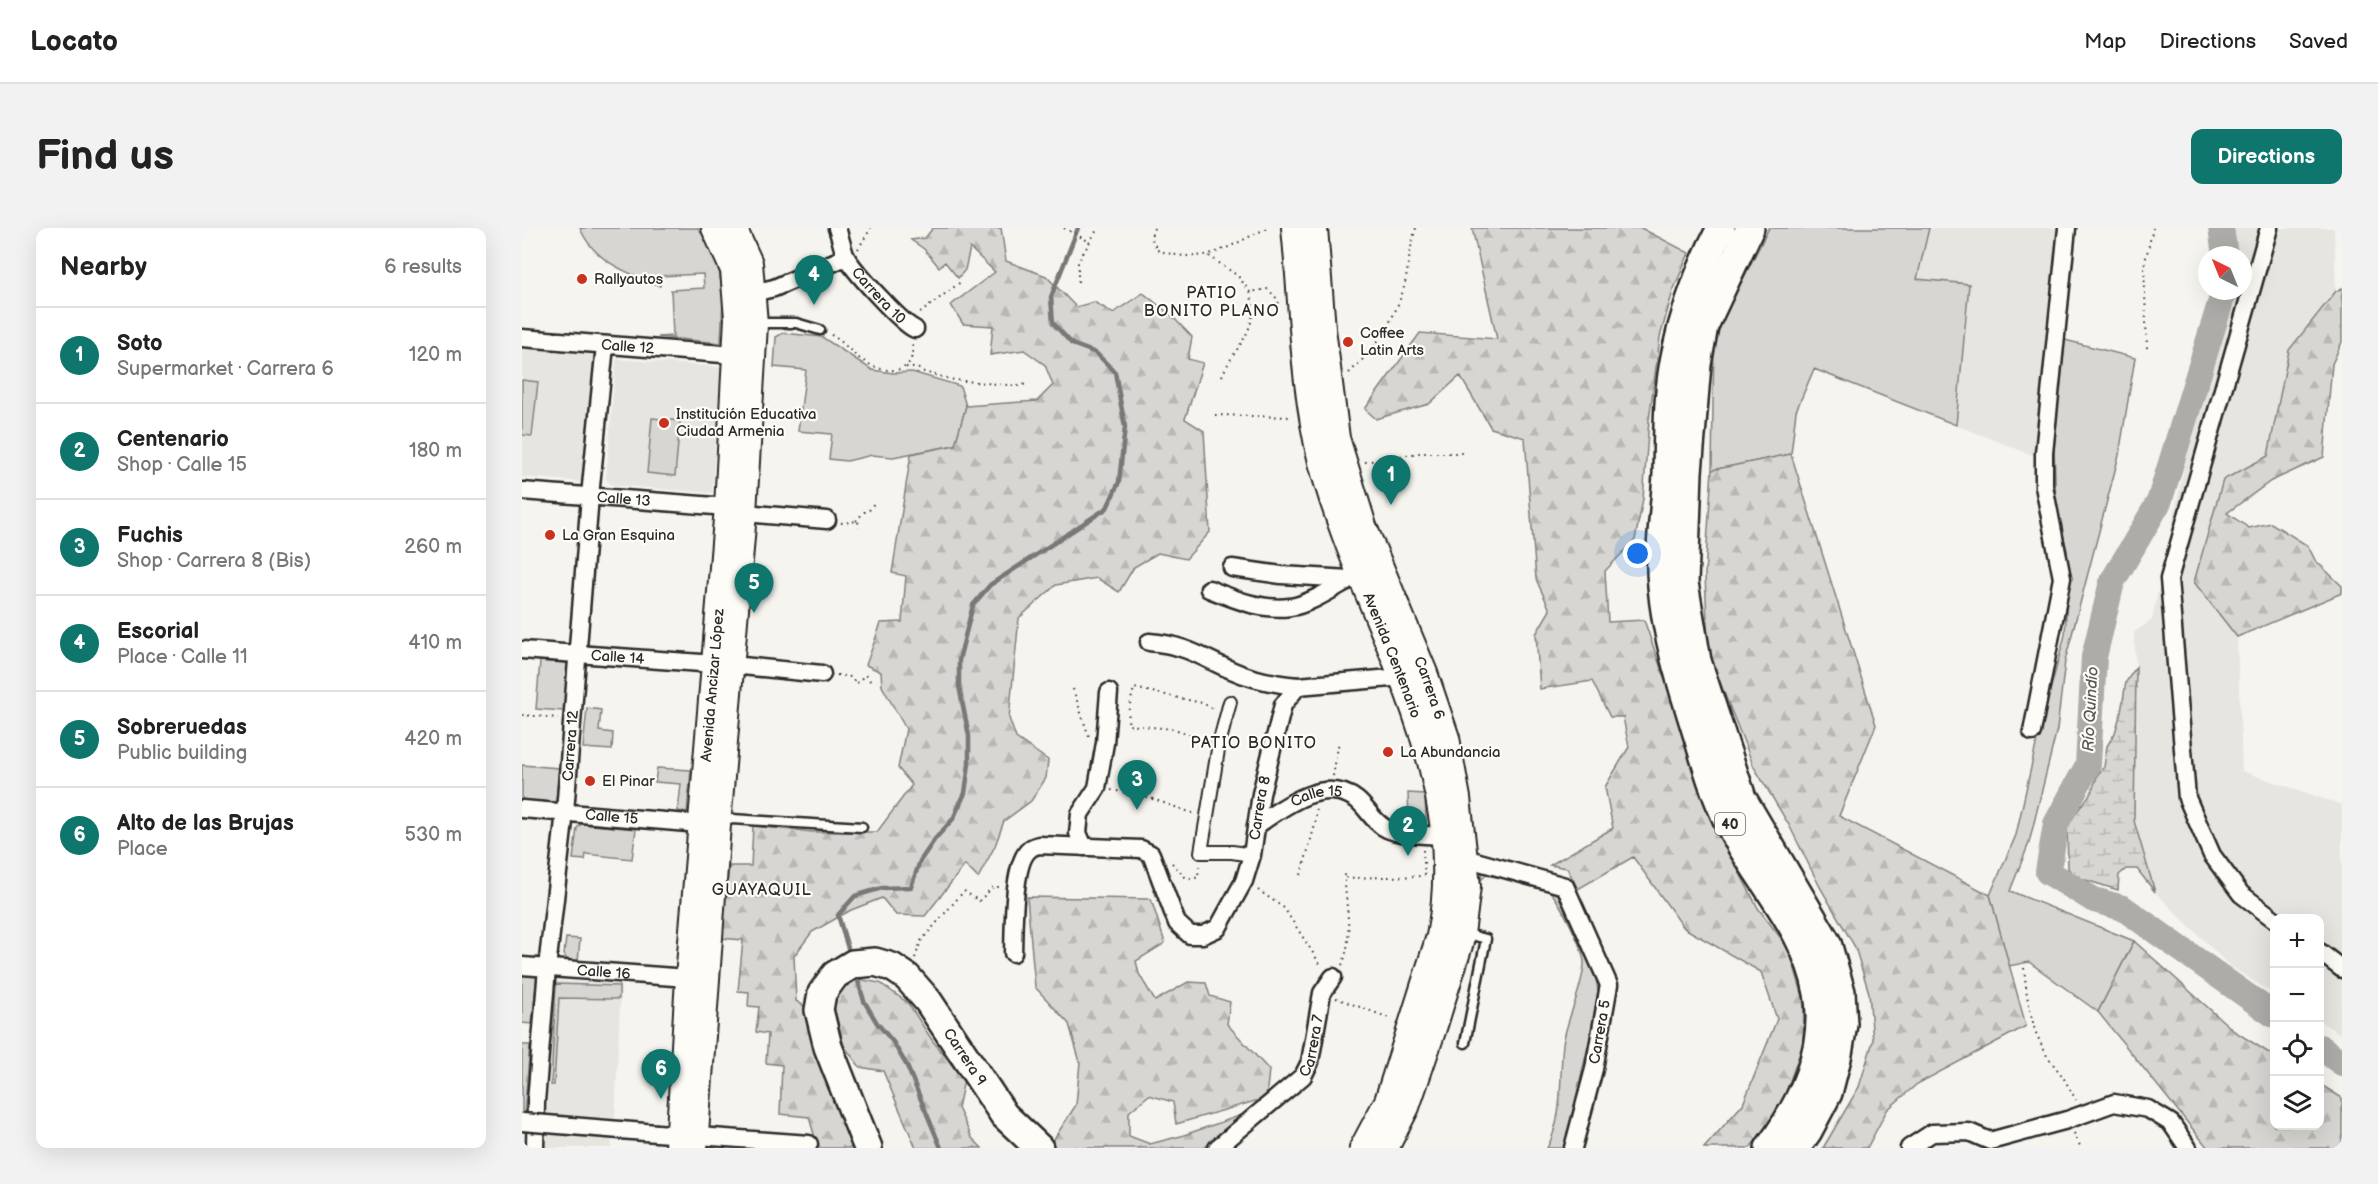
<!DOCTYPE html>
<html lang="en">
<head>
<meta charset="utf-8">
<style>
  :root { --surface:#fff; --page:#f2f2f2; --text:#222; --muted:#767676; --line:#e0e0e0; --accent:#0f766e }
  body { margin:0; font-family:"Balsamiq Sans",sans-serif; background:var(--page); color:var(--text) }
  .controls { position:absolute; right:18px; bottom:18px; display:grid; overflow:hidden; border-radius:12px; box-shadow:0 6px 24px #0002 }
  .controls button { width:54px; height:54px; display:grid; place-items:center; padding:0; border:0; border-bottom:2px solid var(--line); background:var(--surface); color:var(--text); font:30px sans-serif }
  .compass { position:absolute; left:1676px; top:18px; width:54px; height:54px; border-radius:50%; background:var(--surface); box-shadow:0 6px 24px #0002; rotate:317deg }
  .you { position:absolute; left:1116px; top:326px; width:21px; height:21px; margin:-15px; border:4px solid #fff; border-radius:50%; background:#1a73e8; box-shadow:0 0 0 9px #1a73e833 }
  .badge { display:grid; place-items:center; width:39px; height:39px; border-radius:50%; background:var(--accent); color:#fff; font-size:20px; font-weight:700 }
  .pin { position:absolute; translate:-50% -50px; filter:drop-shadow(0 2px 3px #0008) }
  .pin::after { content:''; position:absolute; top:32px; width:21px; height:18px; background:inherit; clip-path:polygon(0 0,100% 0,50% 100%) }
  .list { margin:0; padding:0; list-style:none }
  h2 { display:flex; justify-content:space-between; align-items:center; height:78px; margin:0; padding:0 24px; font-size:26px }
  h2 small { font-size:20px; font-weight:400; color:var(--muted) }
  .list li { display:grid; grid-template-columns:39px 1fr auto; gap:18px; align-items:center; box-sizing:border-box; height:96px; padding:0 24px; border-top:2px solid var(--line) }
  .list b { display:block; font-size:22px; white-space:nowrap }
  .list p { margin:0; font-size:20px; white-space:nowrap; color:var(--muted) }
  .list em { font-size:20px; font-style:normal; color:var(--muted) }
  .icon { flex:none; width:33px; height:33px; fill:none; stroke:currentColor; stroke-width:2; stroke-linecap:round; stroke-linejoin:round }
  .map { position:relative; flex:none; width:1820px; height:920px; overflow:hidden; border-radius:12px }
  header { display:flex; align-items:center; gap:36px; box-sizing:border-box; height:84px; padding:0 30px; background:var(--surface); border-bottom:2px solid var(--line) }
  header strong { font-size:28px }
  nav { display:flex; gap:33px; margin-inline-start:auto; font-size:21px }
  .intro { display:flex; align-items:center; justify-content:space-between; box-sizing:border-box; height:144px; padding:0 36px }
  h1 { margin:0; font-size:42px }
  .button { padding:15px 27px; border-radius:12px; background:var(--accent); color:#fff; font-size:21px; font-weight:700 }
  main { display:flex; gap:36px; padding:0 36px }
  aside { flex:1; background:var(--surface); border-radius:12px; box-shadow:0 6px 24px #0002 }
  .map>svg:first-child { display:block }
</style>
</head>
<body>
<header>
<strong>Locato</strong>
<nav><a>Map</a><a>Directions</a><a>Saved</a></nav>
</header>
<div class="intro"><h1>Find us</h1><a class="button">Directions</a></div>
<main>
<aside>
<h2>Nearby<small>6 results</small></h2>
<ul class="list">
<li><span class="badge">1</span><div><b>Soto</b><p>Supermarket · Carrera 6</p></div><em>120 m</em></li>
<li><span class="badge">2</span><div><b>Centenario</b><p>Shop · Calle 15</p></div><em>180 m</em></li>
<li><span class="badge">3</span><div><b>Fuchis</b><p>Shop · Carrera 8 (Bis)</p></div><em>260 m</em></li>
<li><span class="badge">4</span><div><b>Escorial</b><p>Place · Calle 11</p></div><em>410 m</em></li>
<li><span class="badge">5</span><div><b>Sobreruedas</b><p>Public building</p></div><em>420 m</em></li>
<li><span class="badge">6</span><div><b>Alto de las Brujas</b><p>Place</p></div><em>530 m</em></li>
</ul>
</aside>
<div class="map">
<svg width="1820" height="920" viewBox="0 0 1820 920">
  <defs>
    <pattern id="forest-firs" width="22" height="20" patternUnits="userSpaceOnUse" patternTransform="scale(1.5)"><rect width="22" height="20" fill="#d7d6d2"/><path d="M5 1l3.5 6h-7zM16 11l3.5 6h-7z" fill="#b9b8b4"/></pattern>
    <pattern id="wetland-marsh" width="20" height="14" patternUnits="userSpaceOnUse" patternTransform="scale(1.5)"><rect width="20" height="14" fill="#d7d6d2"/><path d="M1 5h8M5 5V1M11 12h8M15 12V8" fill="none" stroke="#b9b8b4"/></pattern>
  </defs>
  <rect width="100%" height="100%" fill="#f5f4ef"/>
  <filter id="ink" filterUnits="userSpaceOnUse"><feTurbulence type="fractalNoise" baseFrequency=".0167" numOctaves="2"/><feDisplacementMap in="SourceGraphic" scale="12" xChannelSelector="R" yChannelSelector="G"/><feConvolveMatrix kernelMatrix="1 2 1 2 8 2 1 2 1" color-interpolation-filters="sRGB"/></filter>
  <g filter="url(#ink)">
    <path fill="#e6e5e0" d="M1407,0H1535L1513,228L1434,197L1447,57L1395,51Z
      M1712,0H1812L1814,63L1767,122L1746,228L1701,252L1672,354L1715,409L1720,543L1820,577V807L1798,793V690H1752V766L1709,739L1633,664L1612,593L1614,439L1612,404L1630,392L1699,63H1721V27H1706Z
      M0,115L75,122L63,254L0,249Z
      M94,131L199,139L190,265L90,257L84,251Z
      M32,753L99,756L93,890L25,886Z
      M21,906L90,911L89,920H20Z"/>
    <path fill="#d7d6d2" stroke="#81807e" stroke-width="1.5" d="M58,0H176L195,28L201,70L199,115L136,109L151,108L149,62L182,60L181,46L138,48V58C106,45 72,34 58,0Z
      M1247,0H1407L1395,51L1447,56L1434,197L1292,141L1274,183L1269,226L1190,242L1192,108Z
      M261,105L300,109L350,142L371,145L390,144L438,158L444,178L433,217L371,229L350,227L325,233L307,231L310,206L276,203L284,142L252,139L254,109Z
      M1543,112L1613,130L1597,227L1543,433L1535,501L1507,615L1488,663L1612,713L1576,784L1507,734L1487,738L1468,667L1494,607L1516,508L1543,407L1546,352L1545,322L1534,282L1532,220Z
      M0,152L16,154L10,208L0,207Z
      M130,190L158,193L153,248L125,245Z
      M18,433L46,435L42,483L14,481Z
      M65,480L79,482L77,503L91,505L90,522L61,520Z
      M0,537L37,540L34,574L0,572Z
      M135,540L169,542L165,584L156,583L159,556L133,554Z
      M886,565L903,566L904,593L887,592Z
      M59,596L114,601L110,631L64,626L63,632L51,631L55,600Z
      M965,643L1034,662L1066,718L1072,738L1076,763L1068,810L1042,920H1025C1042,889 1037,850 1041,816C1045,789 1060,763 1062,736C1063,724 1036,668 1026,662C1012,653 981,651 964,647L958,653L960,645Z
      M44,710L58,711L56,734L45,732L42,726Z
      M0,747L15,748L10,796L0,795Z
      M34,756L97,758V771L37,770L32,857H29Z
      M0,817H8L2,887H0Z"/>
    <path fill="url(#forest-firs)" stroke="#81807e" stroke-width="1.5" d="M411,0H479L484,33L524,48L554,79L572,74L591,85L621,65L649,87L670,109L666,131L681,135L663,191L682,203L688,304L664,331L636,325L612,339L597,364L575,350L534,357L497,390L487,490L494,510L526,532L524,550L509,573L482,593L473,618L456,650L443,637L403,688L374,687L360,670L329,682L290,704L272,728L274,773L287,781L335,920H296L287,889L258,886L260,837L244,835L246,806L234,804L237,779L226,778L227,764L216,763L221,712L199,710L207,638H229L231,598L291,604H355L390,557L376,540L384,501L360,458L359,444L344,437L359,395L380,394L384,348L370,345L389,226L433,217L444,178L515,173L531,157L523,137L502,122L468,127L471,98L441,96L429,77L473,44L448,20L443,42L436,50L423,34L417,39L402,21L389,12L403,10Z
      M950,0H1119L1167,25L1151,63L1138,109L1127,192L1121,271L1113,312L1083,343L1086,394L1122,392L1195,601L1236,680L1267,721L1282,772L1281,816L1259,878L1228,920H1182L1221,876L1255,791L1239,744L1162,700L1111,629L1056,661L1045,640L1028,637L1091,600L1083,559L1107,519L1101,489H1088L1070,453L1018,461L1014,406L1028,382L1014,351L1003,210L969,200L938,148L907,176L854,191L843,181L898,105L975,111Z
      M1820,60V114L1810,136L1802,229L1749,253L1705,285L1727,300L1749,295L1786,318L1793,332L1820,358V365L1715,409L1672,354L1701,252L1746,228L1767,122L1814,63Z
      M1269,226L1354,497L1317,588L1468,667L1504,798L1395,856L1365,882L1345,920H1301L1337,859L1351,813L1347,765L1333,719L1298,659L1267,597L1232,539L1195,447L1186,418L1183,346L1190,242Z
      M505,669L629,671L643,715L614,733L617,746L633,773L666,754L684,755L688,768L708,774L705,796L747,842L744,870L654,896L651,874L627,867L607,884V908L628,916L659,908L723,886L682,920H533L528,917L554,877L558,834L547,796L513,759Z
      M1612,713L1712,803L1752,828V898H1798V856L1820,870V920H1686L1576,784Z
      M329,750L358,755L386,775L410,812L442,852L436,880L450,910L460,920H394L361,843L338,839L322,818L311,775L318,762Z"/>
    <path fill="url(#wetland-marsh)" stroke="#81807e" stroke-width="1.5" d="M1614,439L1612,593L1633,664L1615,641H1604L1597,647L1596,662L1551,648L1546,640L1545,597L1569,565L1576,546L1582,539L1585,518L1593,505L1599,484L1604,454Z"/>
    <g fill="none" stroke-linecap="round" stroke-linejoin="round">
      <path stroke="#797877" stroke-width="4.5" d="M328,727L316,687L333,668L360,660L389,659L398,633L413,611L431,591L443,565L447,536V508L437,458V432L451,377L468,357L585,280L597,254L603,199L593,144L574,125L550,116L531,95L529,69L556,0
        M334,746L342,773L355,795L371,814L385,838L419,920"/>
      <path stroke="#adaca9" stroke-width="26" d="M1699,0L1703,27
        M1702,63L1637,274L1590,354L1572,429L1566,537L1534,596L1526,644L1572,672L1601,680L1752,787
        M1798,819L1820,835"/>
      <g stroke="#2b2b2b" stroke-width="13">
        <path id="service" d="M236,95H274L298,102
          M199,595L210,591L340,599
          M942,705L964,711L943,815"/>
      </g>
      <g stroke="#2b2b2b" stroke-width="16">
        <path id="pedestrian" d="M708,474L697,516L679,624H710L730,627"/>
      </g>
      <g stroke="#2b2b2b" stroke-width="21">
        <g id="minor">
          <path id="s1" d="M315,0C318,9 320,18 323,27C329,40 380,96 393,101"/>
          <path d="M1747,0L1647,351L1665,570L1690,627L1719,666L1752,691"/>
          <path d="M231,65L252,60L324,29"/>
          <path id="s2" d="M0,110L213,127"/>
          <path id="s3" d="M0,263L205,279"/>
          <path d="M222,285L305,292"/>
          <path d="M710,340L759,347L828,351"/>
          <path d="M687,361C712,371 740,383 768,379C786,377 812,360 828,351"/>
          <path d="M627,414C664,417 677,428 709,442C729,451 754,456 776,458L881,449"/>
          <path id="s4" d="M0,422L193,436"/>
          <path d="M210,437L300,446"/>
          <path d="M1510,504L1540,350L1522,258V225L1545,0"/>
          <path id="s5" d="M0,581L178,596"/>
          <path id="s6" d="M734,598C761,579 803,547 835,572C845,580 852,595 865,601C881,608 902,606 920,608"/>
          <path d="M562,619L556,605L558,586L575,560L583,515L587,464"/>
          <path d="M935,630H943L1043,658L1087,757L1072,841L1051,920"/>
          <path d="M1798,724L1820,741"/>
          <path id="s7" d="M491,725C492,702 490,634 508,621C510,619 514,618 517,617L619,621L629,626L655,695L668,707H681L696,700L722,653L730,627L739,566L761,477L776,458"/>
          <path id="s8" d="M0,738L166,750"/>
          <path d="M135,905L287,916"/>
          <path id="s9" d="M13,920L14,874L25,740L43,584L68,268L83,117"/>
          <path id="s10" d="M695,920L781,848L788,834L800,765L811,749"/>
          <path d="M1387,920L1410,905L1447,904L1468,913L1545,892L1592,875L1626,881L1649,895L1666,920"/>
        </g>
      </g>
      <g stroke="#2b2b2b" stroke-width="28">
        <g id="secondary">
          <path id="s11" d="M772,0C780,78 780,158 799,234C840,392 951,537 917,708L865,873L840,920"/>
          <path id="s12" d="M793,0L801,101L815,210L842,298L903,445L925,510L936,570L946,658L939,714L912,800L885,879L864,920"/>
          <path id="s13" d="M156,920L166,750L205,279L215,90L211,42L192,0"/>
          <path d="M173,920L196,597L222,285L233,96L228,35L212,0"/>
        </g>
      </g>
      <g stroke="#2b2b2b" stroke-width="32">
        <g id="primary">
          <path d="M1199,0C1179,38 1163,82 1154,124C1145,164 1146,205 1145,246C1143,283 1136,321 1140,358C1144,406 1158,451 1172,496C1181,524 1188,553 1200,580C1226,644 1284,695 1296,765C1306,821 1279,877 1247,920"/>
          <path d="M1228,0L1182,98L1175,136L1166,244L1162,355L1175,433L1220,570L1305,715L1319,764L1321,796L1316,826L1306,865L1286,903L1274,920"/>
          <path id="s14" d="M346,920L306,819L297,782L300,765L313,747L331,736L353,734L370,739L385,749L406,773L482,887L517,920"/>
        </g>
      </g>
      <path stroke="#2b2b2b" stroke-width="2" stroke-dasharray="1.5 4.5" stroke-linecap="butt" d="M542,0L568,14
        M632,0L629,9L635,22C683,38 703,20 745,0
        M336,21L349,0
        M687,28L716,48L728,64L745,61L753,68L758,78
        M556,54V34L576,0
        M398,85L440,53
        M309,107C322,113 330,127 343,134C363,146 394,148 390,117
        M1625,120L1622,38L1631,0
        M384,139L398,141L402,144L432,152L496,158L505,156
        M827,145C853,121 872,94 882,59C887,40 887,20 894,0
        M700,148C713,117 739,102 728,64
        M693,187L770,189
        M843,234L897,225H942
        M334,293L342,284H346L352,275
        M319,295L336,293L337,300
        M315,447L329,449L334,456L343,447L351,456
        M551,461L567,509
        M0,487L36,490
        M685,512L652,501L606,497L607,480L612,460L680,475L692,481
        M811,548L817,513
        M589,562L622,568L673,586
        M901,622L903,648
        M650,635L664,650L671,651L676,649L677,637
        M779,647L793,597L795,579
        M824,650L902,648
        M736,662L762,680L800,739
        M393,730L399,713L442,663L457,673L471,659H478
        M820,737C833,707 822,676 823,645
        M1502,740L1505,768L1513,803L1525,828L1541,849L1554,872
        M814,770L870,791
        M1552,905L1559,920"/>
      <use href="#service" stroke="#fdfcf7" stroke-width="8"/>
      <use href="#pedestrian" stroke="#fdfcf7" stroke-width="12"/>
      <use href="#minor" stroke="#fdfcf7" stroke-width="16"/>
      <use href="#secondary" stroke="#fdfcf7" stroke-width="24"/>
      <use href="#primary" stroke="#fdfcf7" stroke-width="27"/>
      <g stroke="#2b2b2b" stroke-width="21" stroke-linecap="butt">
        <path id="minor-bridge" d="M0,894L135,905"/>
      </g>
      <use href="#minor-bridge" stroke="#fdfcf7" stroke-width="16"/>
    </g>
  </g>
  <g fill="#c8321e" stroke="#fdfcf7" stroke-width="2">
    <circle cx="60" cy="51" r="6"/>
    <circle cx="826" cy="114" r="6"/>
    <circle cx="142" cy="195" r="6"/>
    <circle cx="28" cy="307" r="6"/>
    <circle cx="866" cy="524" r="6"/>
    <circle cx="68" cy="553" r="6"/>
  </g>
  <g text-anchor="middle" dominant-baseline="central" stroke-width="4.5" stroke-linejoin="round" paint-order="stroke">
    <rect fill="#fdfcf7" stroke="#6a6a68" stroke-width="1.5" x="1193" y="585" width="30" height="22" rx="4.5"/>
    <g font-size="14" font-weight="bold" fill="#2b2b2b">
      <text x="1208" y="596">40</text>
    </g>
    <g font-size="15" fill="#2b2b2b" stroke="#fdfcf7" text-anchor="start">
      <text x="72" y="51">Rallyautos</text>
      <text x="838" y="105">Coffee<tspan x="838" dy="17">Latin Arts</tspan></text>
      <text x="154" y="186">Institución Educativa<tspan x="154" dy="17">Ciudad Armenia</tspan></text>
      <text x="40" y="307">La Gran Esquina</text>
      <text x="878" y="524">La Abundancia</text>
      <text x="80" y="553">El Pinar</text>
    </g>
    <g font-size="15" fill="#2b2b2b" stroke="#fdfcf7">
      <text stroke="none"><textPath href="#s1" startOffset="81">Carrera 10</textPath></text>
      <text stroke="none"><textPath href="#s2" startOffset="106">Calle 12</textPath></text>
      <text stroke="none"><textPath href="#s3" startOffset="102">Calle 13</textPath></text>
      <text stroke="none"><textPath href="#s11" startOffset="442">Avenida Centenario</textPath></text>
      <text stroke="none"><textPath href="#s4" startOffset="96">Calle 14</textPath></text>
      <text stroke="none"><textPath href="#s13" startOffset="464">Avenida Ancizar López</textPath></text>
      <text stroke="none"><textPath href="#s12" startOffset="478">Carrera 6</textPath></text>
      <text stroke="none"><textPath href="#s9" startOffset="404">Carrera 12</textPath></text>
      <text stroke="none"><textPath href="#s6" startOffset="69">Calle 15</textPath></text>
      <text stroke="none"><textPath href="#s7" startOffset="480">Carrera 8</textPath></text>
      <text stroke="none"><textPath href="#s5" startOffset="90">Calle 15</textPath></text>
      <text stroke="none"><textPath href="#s8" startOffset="82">Calle 16</textPath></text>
      <text transform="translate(1078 804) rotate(-80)">Carrera 5</text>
      <text stroke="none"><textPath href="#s10" startOffset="144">Carrera 7</textPath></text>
      <text stroke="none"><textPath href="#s14" startOffset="364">Carrera 9</textPath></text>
    </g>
    <g font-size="16" letter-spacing="1.5" fill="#2b2b2b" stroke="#fdfcf7">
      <text x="690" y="65">PATIO<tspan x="690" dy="18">BONITO PLANO</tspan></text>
      <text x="732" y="515">PATIO BONITO</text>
      <text x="240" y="662">GUAYAQUIL</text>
    </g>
    <g font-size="16" font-style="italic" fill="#585857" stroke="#fdfcf7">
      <text transform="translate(1569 481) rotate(-87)">Río Quindío</text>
    </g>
  </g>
</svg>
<div class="controls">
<button>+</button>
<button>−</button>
<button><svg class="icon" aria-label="locate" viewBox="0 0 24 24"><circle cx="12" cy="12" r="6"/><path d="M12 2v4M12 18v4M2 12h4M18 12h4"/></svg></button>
<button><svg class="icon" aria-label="layers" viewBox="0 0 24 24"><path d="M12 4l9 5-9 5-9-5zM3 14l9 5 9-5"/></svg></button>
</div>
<svg class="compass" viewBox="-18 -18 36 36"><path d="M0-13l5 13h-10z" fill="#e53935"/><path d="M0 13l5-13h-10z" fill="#767676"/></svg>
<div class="you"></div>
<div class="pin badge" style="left:869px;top:277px">1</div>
<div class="pin badge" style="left:886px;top:628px">2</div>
<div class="pin badge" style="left:615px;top:582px">3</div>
<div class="pin badge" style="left:292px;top:77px">4</div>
<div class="pin badge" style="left:232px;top:385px">5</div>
<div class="pin badge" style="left:139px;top:871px">6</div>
</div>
</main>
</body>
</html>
